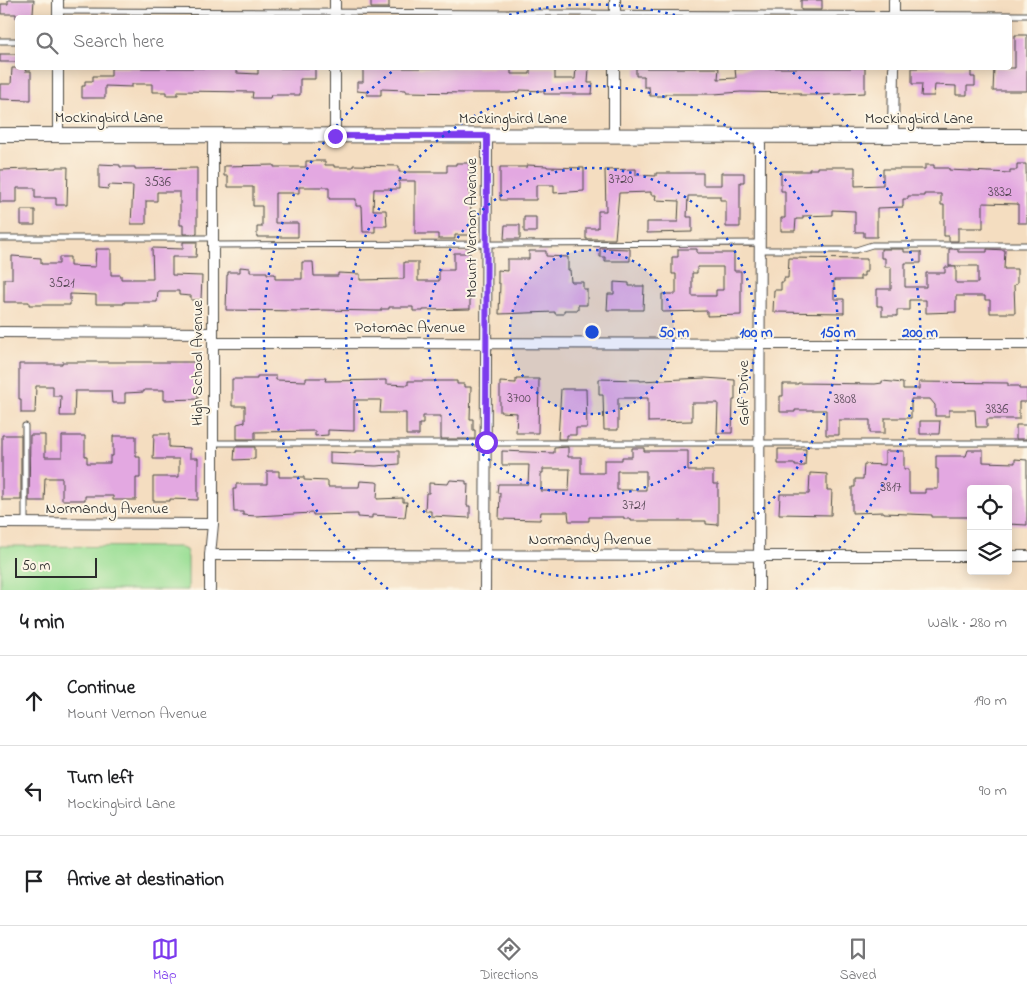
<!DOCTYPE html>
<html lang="en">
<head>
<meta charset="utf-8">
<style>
  :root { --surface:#fff; --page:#f6f6f6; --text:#202124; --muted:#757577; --line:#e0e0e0; --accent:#7c3aed }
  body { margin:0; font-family:"Indie Flower",sans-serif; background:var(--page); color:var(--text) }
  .controls { position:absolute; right:15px; bottom:15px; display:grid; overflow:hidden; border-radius:5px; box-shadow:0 2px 12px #0003 }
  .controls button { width:45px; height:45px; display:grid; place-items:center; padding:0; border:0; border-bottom:1px solid var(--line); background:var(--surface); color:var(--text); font:25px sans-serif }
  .scale { position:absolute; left:15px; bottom:12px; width:82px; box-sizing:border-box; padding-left:5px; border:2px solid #2b2b2b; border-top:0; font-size:14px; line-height:18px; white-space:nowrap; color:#2b2b2b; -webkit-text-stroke:4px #fcf5e5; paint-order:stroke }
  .stop { position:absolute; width:15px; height:15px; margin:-11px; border:4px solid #7c3aed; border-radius:50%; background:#fff }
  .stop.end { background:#7c3aed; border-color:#fff; box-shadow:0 1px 5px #0008 }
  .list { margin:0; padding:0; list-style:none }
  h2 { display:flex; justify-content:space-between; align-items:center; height:65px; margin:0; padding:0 20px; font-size:21px }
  h2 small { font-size:16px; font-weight:400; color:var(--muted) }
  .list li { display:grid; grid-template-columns:32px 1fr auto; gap:15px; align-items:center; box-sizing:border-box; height:90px; padding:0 20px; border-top:1px solid var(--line) }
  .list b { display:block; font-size:19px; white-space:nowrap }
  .list p { margin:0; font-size:16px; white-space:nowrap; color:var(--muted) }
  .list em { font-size:16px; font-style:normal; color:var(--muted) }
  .icon { flex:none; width:28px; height:28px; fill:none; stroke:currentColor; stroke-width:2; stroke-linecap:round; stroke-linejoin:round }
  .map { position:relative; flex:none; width:1027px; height:590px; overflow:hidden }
  .search { position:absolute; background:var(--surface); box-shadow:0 2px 12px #0003; left:15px; right:15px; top:15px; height:55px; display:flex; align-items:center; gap:12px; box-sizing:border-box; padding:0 18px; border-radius:5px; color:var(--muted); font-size:19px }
  .sheet { height:335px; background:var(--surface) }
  nav { display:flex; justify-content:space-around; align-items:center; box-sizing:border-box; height:70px; border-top:1px solid var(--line); background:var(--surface); font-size:14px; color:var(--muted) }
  nav a { display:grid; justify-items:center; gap:2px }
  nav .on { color:var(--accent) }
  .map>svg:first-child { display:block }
</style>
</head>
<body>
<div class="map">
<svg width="1027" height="590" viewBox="0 0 1027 590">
  <rect width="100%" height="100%" fill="#fcf5e5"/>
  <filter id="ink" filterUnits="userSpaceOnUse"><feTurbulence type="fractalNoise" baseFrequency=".02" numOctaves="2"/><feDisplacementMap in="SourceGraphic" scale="10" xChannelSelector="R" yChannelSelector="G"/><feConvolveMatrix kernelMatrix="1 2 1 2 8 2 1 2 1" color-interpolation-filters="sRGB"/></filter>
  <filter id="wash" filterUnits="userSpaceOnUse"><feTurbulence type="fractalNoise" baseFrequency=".0096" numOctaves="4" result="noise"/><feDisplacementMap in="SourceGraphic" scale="20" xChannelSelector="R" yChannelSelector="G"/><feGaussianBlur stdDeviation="1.12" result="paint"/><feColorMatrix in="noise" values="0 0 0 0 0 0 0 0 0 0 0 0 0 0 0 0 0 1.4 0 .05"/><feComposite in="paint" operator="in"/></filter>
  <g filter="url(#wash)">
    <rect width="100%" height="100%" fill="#f4ddc0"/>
    <path fill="#9bdf96" stroke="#638560" d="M0,546L179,547L186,550L188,558V590H0Z"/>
    <g id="blocks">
      <path fill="#e3a8e1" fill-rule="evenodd" d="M8,0H34L33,14H32V18H16V14H1V4H8Z
        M371,0H389V8H371Z
        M801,0H822V10H801Z
        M1015,35H1027V91H993L994,68H1015Z
        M0,54H18V62H0Z
        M12,68H26L25,71H31V100L0,99V84H11Z
        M111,68H237V73L258,74V68H315V79H300V95H271L270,98H252L253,92L178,91V95H166V92H152V84H132V87L105,86V98H82V86H85V81H93V76H111Z
        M363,68H511V74H530V68H555V79H575L576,68H589L588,83H593L592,94H544V91L520,90V92L509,93H465L406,92V90L381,89V95H367V92L357,91V82H363Z
        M636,68H719L718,79L736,78L735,69L766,68H865V93L817,95H800V93L741,92L714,94H665V96H650L649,87H644V76H636Z
        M912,68H971V77H975V86H967V95H956V86L935,85L934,96H921L922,84H912Z
        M306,161H325V165H334V167H353V165L399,166V172H447V165H456V163H469L470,201H471L470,235H455V239H438V234H415V181H399V189H374L373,210H386L387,226H375V232H363L362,206H356V199H329V187H299V193H275V223H298V237H257V227H262V206H253V187H228V176H224V166L274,165V167H306Z
        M99,164L120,165V167H135V169L197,168V234H183V225H180V192H157V201H146V224H131L133,186L109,185L108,189L99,188Z
        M1017,164H1026L1027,223H1018V204L983,203V228H958V241H949V236H944V205H941V194H924V196H908V199H903V207L877,208V237H864V232H855V211L832,210V215L803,216V219H796L795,231H781V218H785V191H781V171H809V169H817V167H855V186L883,185V169H925V165H934V168H949V170L1010,173V170H1017Z
        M527,165L547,166V167L584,168V191L554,193V185H536V200H500V167H527Z
        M56,167H68L67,205H56V198H35V188H17V202H0V170L56,168Z
        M636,169V175L656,176V173H703V185H721V173H744V182H740V227H726V200H720V196H688L687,217H692V232L647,233V222H678L679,201L655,200L656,195H651V192L619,193L615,239H586V228H598V211H606L605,170Z
        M21,210H35V225H21Z
        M524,217H536V232H524Z
        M505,225H520V239H504Z
        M183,242H197L196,257H172V275L202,276L201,300H191V296L179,295V291H158L157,302H124V304H96V295L70,294V305H29V302H4V279H12V256L41,258V264H59V257H70V266L95,267L96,249H111V275H121V279H153L152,248L183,249Z
        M600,248L630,249V261H605V257H600Z
        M678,249H697V253H734V271H741V315L707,316V311L662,312V294H676V274H672V257H678ZM697,267H723V290H716V296H692V273H697Z
        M881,249H904V252H921V263H905V287H926V273H945V267H956V283H978V266H949V249H958V252H987V249L1005,250L1004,269H1017V284L1014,285L1015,313H990V300H985V296H956V312L926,313V300H909V310H897V316H882V306H877V289H891V267H885V258H881Z
        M529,251H546V256L568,257V270H570L571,282H583V289H587V305H578V310H564V314H555V312L499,314L500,283H498V270L507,271V259H529Z
        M454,253H470V309L423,310V311H413V307H389V309H381V311H375L324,310L302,311L226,310L227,275H228V272H240V267L250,268V272H267V274H275V279H302V262H313L314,276H338V273L360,274V280L404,279V262H418V281H439V270H454Z
        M789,258L867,259V272H864V276H860V280H834V299H844V313L773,312L774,290H781V282H784V278H788Z
        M614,282L629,283V286H644L643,310H607L608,294H614Z
        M62,362H198V399L164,400V390H144V392L125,393V403H112L111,391H75L74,416H60L61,396H53V386H36L35,413H21V399H19V364H62Z
        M257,376H276V380L306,381V378H326L325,381L386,380V384L408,385V381H457V384H464V387H471L470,419H473V430H475V439H441V416H423V424H419V435H406V413H380L381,400H354V431L328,430V435L315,436V431L255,432V439H237V424L245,422V406H232V379H257Z
        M705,378L735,380V400H733L732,433H717L718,403H692V421L648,422V398H618V430H604L603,395H599V379L640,380V381Z
        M516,379H539L538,433H516L517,413L500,412V382L516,383Z
        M882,381L903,383V389H919V382L1008,383V386H1019V389H1027V402H1019V419H987V427H976L975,410H949V416H935V405L930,399H911V418H885V433H870V420H839V435H826V410H795V412H780V396H783V384H798V383L875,384L882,383Z
        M561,389H586L587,428H576V435H567V439H558Z
        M920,421H940L939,434H920Z
        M1016,425H1027V439H1016Z
        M154,434H169V447L190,448V458H198V500L170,499V501H153V477H179V459H153Z
        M2,435H21V500H2Z
        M30,435H45V457H62V436H85V456H87V463H110V456H113V436H136V457H140V478H136V500H113V496H85V500H62V478H45L44,501H29Z
        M235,447H255V459L234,460Z
        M568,447V457H581V473H604V460H622V457H632V448H644V451H688V471H713V484H718V525L706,524V521H631V519H624V517H589V521H569L568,512H541L540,520L499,519L500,493H497L498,484H528L529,465H502V451L554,453V448ZM543,469H570L569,491H541V473H543ZM617,471H646V490H617Z
        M778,449H806L805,466H795V464H778Z
        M968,450H983V462L1015,463V459L1027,460V525L1008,524V489H971V517H932V515L884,513V512L852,513V487H855V479H863L864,464L885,465V451H904V469H909V493H925V489H938V469H936V456H966Z
        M355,451H399V464L376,466L330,464V452L355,453Z
        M267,471H279V477H304V480L328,481V487H359L360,481L376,482L378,483L377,499L403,498V502H407L405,517L372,515V518L358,517V514L313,515V513L256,516L243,515V512H234L233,489H236V484H267Z
        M810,473L827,474V490H832L831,515L779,514L780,494H809Z
        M450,480L466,481V484H468L467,506H470V518L431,516V511H425L426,493H429V483L448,484Z"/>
    </g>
  </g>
  <g filter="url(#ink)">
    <use href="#blocks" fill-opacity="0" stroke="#494641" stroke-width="1"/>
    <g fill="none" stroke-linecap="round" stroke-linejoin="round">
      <g stroke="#494641" stroke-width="7">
        <path id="lane" d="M58,11L1027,15
          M0,41H18
          M0,238H213
          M213,245L759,243
          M759,250H856L872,245H1027
          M214,443H1027
          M25,523V426"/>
      </g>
      <g stroke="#494641" stroke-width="12">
        <path id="street" d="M335,0V18
          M615,0V18
          M58,18V0
          M894,18V0
          M335,68V135
          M58,135V68
          M614,136V68
          M893,136L894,68
          M0,332L213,333
          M213,343L1027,344
          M0,523L213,524
          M210,555L971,556
          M1008,556H1027
          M210,590V555L213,524V135
          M485,590L487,136
          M759,590L760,136"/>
      </g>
      <g stroke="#494641" stroke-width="16">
        <path id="secondary" d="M0,135L1027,136"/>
      </g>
      <use href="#lane" stroke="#fff" stroke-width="5"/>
      <use href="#street" stroke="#fff" stroke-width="10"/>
      <use href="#secondary" stroke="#fff" stroke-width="14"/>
    </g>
  </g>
  <g fill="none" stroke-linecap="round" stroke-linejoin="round" filter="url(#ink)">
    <path stroke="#7c3aed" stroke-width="6" d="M335,136H487L486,442"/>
  </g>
  <circle cx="592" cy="332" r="82" fill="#1d4ed8" fill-opacity=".12"/>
  <g fill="none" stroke="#1d4ed8" stroke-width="2.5" stroke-dasharray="2.5 5">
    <circle cx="592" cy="332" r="82"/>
    <circle cx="592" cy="332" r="164"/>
    <circle cx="592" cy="332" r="246"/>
    <path d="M388 589A328 328 0 0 1 397 68M502 17A328 328 0 0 1 682 17M787 68A328 328 0 0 1 796 589"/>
  </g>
  <g text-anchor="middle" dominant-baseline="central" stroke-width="4" stroke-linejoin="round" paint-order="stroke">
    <g font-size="14" fill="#594a58">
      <text x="621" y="179">3720</text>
      <text x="158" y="182">3536</text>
      <text x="1000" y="192">3832</text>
      <text x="62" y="283">3521</text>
      <text x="519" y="398">3700</text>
      <text x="845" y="399">3808</text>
      <text x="997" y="409">3836</text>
      <text x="891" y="487">3817</text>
      <text x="634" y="505">3721</text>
    </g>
    <g font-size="16" fill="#2b2b2b" stroke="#fcf5e5">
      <text x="109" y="118">Mockingbird Lane</text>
      <text x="513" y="119">Mockingbird Lane</text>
      <text x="919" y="119">Mockingbird Lane</text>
      <text transform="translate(472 228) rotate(-90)">Mount Vernon Avenue</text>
      <text x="410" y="328">Potomac Avenue</text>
      <text transform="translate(198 363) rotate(-90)">High School Avenue</text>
      <text transform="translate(744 393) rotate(-90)">Golf Drive</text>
      <text x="107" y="509">Normandy Avenue</text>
      <text x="590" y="540">Normandy Avenue</text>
    </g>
  </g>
  <circle cx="592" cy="332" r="8" fill="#1d4ed8" stroke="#fcf5e5" stroke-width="2.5"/>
  <g font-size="15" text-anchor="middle" font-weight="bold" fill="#1d4ed8" stroke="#fcf5e5" stroke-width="4" stroke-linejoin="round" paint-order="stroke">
    <text x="674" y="337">50 m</text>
    <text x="756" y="337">100 m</text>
    <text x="838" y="337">150 m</text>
    <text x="920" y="337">200 m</text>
  </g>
</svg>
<div class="controls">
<button><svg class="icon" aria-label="locate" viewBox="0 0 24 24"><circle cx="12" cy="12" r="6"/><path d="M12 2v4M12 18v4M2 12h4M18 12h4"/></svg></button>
<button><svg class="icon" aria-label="layers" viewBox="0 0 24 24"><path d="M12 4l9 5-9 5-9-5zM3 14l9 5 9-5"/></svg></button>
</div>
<div class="scale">50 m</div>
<div class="stop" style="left:486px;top:442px"></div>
<div class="stop end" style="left:335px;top:136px"></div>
<div class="search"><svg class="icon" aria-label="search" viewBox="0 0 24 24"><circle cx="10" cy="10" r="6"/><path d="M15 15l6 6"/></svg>Search here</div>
</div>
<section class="sheet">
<h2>4 min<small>Walk · 280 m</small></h2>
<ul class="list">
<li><svg class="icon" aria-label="ahead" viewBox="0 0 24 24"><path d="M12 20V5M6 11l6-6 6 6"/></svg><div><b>Continue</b><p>Mount Vernon Avenue</p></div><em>190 m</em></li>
<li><svg class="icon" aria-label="left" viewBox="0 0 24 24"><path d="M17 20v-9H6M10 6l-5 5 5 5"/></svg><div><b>Turn left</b><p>Mockingbird Lane</p></div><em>90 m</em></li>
<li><svg class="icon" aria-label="arrive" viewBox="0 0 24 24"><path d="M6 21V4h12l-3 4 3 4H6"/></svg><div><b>Arrive at destination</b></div></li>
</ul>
</section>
<nav>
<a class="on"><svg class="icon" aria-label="map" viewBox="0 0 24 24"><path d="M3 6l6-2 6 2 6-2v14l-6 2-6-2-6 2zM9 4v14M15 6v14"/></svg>Map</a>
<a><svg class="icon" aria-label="directions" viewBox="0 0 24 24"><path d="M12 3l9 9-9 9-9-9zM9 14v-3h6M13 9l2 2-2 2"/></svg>Directions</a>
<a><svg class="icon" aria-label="saved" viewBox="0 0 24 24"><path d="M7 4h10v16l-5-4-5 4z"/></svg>Saved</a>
</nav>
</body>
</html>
